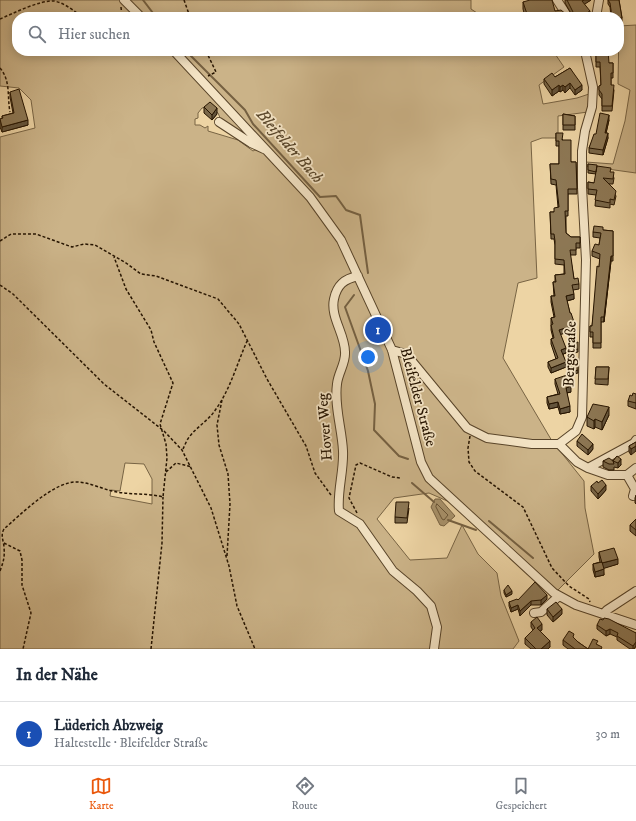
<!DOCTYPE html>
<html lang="de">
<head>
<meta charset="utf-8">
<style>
  :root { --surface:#fff; --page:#f6f6f7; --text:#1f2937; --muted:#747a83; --line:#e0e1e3; --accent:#ea580c }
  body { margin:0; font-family:"IM FELL DW Pica",serif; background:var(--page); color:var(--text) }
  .you { position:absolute; left:368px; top:357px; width:14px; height:14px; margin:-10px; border:3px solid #fff; border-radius:50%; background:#1a73e8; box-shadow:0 0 0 6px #1a73e833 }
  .badge { display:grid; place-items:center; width:26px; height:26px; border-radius:50%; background:var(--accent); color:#fff; font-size:13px; font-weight:700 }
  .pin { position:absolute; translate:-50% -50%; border:2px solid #fff; box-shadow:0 1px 4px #0006 }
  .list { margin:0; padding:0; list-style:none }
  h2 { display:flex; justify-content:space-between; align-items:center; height:52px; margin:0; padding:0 16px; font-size:17px }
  h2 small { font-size:13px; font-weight:400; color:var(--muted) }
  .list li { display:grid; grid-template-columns:26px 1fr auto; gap:12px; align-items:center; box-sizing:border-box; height:64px; padding:0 16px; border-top:1px solid var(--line) }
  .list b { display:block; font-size:15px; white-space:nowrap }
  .list p { margin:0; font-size:13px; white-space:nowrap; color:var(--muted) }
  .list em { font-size:13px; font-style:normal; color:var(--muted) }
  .icon { flex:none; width:22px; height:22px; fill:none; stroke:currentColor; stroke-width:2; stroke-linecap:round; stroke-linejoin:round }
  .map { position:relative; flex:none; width:636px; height:649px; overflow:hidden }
  .search { position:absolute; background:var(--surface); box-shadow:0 2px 10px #0003; left:12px; right:12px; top:12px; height:44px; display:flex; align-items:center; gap:10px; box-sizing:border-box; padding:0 14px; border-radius:16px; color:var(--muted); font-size:15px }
  .sheet { height:116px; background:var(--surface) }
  nav { display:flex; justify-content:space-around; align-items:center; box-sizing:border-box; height:56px; border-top:1px solid var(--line); background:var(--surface); font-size:11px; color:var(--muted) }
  nav a { display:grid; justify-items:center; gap:2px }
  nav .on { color:var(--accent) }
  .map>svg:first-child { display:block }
</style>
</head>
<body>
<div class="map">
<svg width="636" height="649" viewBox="0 0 636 649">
  <rect width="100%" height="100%" fill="#edd4a4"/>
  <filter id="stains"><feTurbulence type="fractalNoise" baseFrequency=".005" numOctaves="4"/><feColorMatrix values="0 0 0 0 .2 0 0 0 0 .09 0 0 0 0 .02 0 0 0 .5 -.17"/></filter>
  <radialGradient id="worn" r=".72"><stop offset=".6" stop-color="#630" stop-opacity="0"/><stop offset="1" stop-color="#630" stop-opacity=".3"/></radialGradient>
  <path fill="#cbb388" stroke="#786444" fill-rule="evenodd" d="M0,0H471V9L483,17H17V51H553L564,67L539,85L543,104L577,98L589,94L588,112L558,116V138H542L531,142L537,278L518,283L503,358L552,441L584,481L585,508L594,554L557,591L461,507L429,493L394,498L377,519L410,560L447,558L462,525L478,554L497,573L501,596L519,641L513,649H0V137L35,128L31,100L19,88L0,86ZM210,106L218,113L221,120L259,148L253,151L238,140L208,131V126L205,128L200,125H195V119L198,118V113L202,108ZM125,463L144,464L152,479V504L110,496L111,490L120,491Z
    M636,25V173L586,166V162L613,164L625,121L630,90L618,84L619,26Z"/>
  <path fill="#a9936c" stroke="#756041" d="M435,499H440L455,516L444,526L440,525L431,507Z"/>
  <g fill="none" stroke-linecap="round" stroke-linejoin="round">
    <path stroke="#685436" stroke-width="1" d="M437,504L448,515L444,520L442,519L436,507Z"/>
    <path stroke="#756041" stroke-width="2" d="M143,0L156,17
      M186,51L245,110L253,124L320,197L336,196L346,210L360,215L368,273
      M354,295L345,307L368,371L375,404L374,430L399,456L408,459
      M412,483L434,502
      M448,520L476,530
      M489,521L533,558"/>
    <g stroke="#584429" stroke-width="10">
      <path id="minor" d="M124,0L141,17
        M557,0L568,17
        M596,17L599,0
        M174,51L310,197L341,240L392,350L421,462L429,478L554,593L576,605L636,625
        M219,122L251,143L264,149
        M358,276C344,279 337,285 334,299C330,317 345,334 345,352C346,363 338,373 337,384C334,406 342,429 343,451C344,471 337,491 339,511L360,524L393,571L417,591L431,606L437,627L434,649
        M392,350L406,354L467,428L487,438L532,444H559L576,431L582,417L586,260L582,187V151L585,131L592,107L593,87L585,51
        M559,444L577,462L588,468L634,443L636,440
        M588,468L608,475H627L636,468
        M627,475L635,489L633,496
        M534,613L541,612L559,596
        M603,614L607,610L636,591"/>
    </g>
    <path stroke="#261400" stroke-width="1.5" stroke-dasharray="3 2" stroke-linecap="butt" d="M184,0L190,17
      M121,7L122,17
      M0,19C14,13 40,0 54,1C65,3 74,11 82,17
      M123,51L128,54L134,51
      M206,51L216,72L208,76
      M0,68C11,81 7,97 10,112
      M0,241L11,234H36L72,247L84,244L95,245L126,263L141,274L156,276L218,299L239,324L267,379L306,446L315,473L331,495
      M0,285L13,294L104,384L164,431L182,450L211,508L229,566L237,606L255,649
      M222,400L217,425L219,445L228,474L230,504L227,556
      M470,436L468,448L469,462L475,471L523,507L552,568L569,586L589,599L590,602
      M183,449C185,445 187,439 190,436C198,426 209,420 216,409C231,388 237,363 248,339
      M166,472L176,463L192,467
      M357,513L349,498L356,465L360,463L392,477L400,478
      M4,543L20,551L22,560V585L31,613L23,649
      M0,571C3,563 5,557 4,548C4,541 0,536 4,529C20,515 55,480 78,482C92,483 104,490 117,492C133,495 148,493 163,497L167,458L166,444L160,424L173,383L154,342L151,330L126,289L114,257
      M151,649L162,543L163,497"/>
    <use href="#minor" stroke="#f3e3c4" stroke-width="8"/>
  </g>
  <path fill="#796749" stroke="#261400" d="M565,0H591L584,4L590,16L588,17H573L565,3Z
    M608,0H619L622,18V23H619V17H611L610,7L608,4Z
    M523,2L555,11L567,17H525L523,9Z
    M596,51L609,63H613V78H611V85L614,90L612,111H602V99L599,95V86L601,85L600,67H596Z
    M570,68L582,90L575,95L570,88L565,93L563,90L560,92L559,91L552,96L544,84V79L555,77Z
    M10,92L28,125L2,132L0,127V119H2V116L13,113L10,97Z
    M204,107L217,114L212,120L204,113Z
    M563,114L575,116V130H563Z
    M609,120L606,133L608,138L603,155L589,153V148L596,134Z
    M556,133L563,140L571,162H576L577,194H568V216H566V233L571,237H580V248H576V255H570L574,279L579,284V289L573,290L574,299L567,301L570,313L575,330L560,334L566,353L563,354L566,367L551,373L548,367V362L556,359L551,344V339L553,338L551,330V318L554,317L551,302V296H554L553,282H555V275L564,274V265L555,264V245L554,239H551L550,212H554L558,207L556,185L551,184L550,164H559V146H556Z
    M588,164L597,168L596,174L588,173Z
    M611,172L614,178L613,184H609L616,196L614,205L610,204V208L595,206L596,195L588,194V182L594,183Z
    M603,230L613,231V261H611L604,322H601V348H593V337H590V326H592L600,259L592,256V251L599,245L600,238L593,237V232Z
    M596,367H609L608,385L595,384Z
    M555,379L571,392L567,393L570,412L560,414L558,407L549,409L547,403V397L558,394L555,384Z
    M636,394V409L628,406V401L632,396Z
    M609,415L602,430L595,427L594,429L587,426V417Z
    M577,441L593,449L588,455L577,446Z
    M636,442L631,455L629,452V446Z
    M617,456L621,465L618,468L614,467V470H609L603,467V461H613Z
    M591,486L606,490L598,499L591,491Z
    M636,495V504L635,503V498Z
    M409,508L407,523H395V517Z
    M636,519V536L630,531V525Z
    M599,552L618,564L603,568L604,575L595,577L593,570V564L600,562L599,557Z
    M504,590L512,594L506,597L504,593Z
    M547,599L541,605H531L520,616L518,609L511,612L509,606V602L518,600Z
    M547,609L562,614L553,622L547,615Z
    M531,622L542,630L540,631L550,647L548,649H531L525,644V638L533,630L531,627Z
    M597,625L636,633V646L634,649H630L617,640V637L610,634L606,636L597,629Z
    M574,638L578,642L588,649L598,645L602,649H568L563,645V640Z"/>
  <path fill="#63543c" stroke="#261400" d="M584,0H591L582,6V1Z
    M590,11V16L588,17H585V14Z
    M539,13V17H528Z
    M567,15V17H559Z
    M570,83V88L565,93V87Z
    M559,85V91L552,96V90Z
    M563,85V90L560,92V87Z
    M582,85V90L575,95V90Z
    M217,108V114L212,120V115Z
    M609,115V120L605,138V133Z
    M28,120V125L2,132V127Z
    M608,133V138L603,155V150Z
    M611,256V261L604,322V317Z
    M574,294V299L566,301V296Z
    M575,325V330L559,335V330Z
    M566,348V353L561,355V350Z
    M578,349V352L574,353V350Z
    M566,362V367L551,373V368Z
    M578,370V373L571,375V372Z
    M571,386V392L566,393V388Z
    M558,402V407L549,409V404Z
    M570,406V412L560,414V409Z
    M609,407V415L602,430V422Z
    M595,419V427L594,429V421Z
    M593,444V449L588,455V450Z
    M636,446V451L631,455V449Z
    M621,459V465L618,468V463Z
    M606,485V490L598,499V494Z
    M618,559V564L602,569V563Z
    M604,569V575L595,577V572Z
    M512,591V594L506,597V595Z
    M547,595V599L541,605V600Z
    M531,601V605L520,616V611Z
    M518,605V609L511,612V608Z
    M562,609V614L553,622V617Z
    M542,624V630L537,633V628Z
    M610,629V634L606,636V631Z
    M550,641V647L548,649H541Z
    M636,641V646L634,649H633V646Z"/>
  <path fill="#8d7855" stroke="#261400" d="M530,0H552L555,11L561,10L567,15L559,17H541L539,13L528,17L523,2Z
    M567,0H584L582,1L590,11L585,14L587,17H577L573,12Z
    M608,0H619L622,18H619V17H612L610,3Z
    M596,51H608L609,63H613V73H611V85H614L612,106H602V94L599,90V86L601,85L600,62H596Z
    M570,68L582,85L575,90L570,83L565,87L563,85L560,87L559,85L552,90L544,79L552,73L555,77Z
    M19,89L28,120L2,127L0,119L3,118L2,116L14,113L10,92Z
    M210,102L217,108L212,115L204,107Z
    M600,113L609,115L605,133H608L603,150L589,148L594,134H596Z
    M563,114L575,116V125H563Z
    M556,133H563L562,140H571V162H576L577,189H568V211H565L566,233L571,237H580V243H576V250H570L574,279L578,278L579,284L572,285L574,294L566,296L570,313H571L575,325L559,330L566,348L561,350L566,362L551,368L548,362L558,358L551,339L554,338L551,325L553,324L551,318L555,317L551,296H555L553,282H556L555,275L565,274L564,260L555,259V241L554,234H551L550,212H554V208L559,207L556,180L551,179L550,164H559V141H556Z
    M588,164L597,165L596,172L588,170Z
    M597,166L611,168L610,172H614L613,179L603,178L616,191L614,200L610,199V203L595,200L597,190L588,189V182L594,183Z
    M594,226L603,227V230L613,231V256H611L604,317H601V343H593V332H590V326H592L597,266L599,267L600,254L592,251L595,244L599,245L601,233L593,232Z
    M578,342V349L574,350L572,344Z
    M578,365V370L571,372L570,367Z
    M596,367H609L608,379H595Z
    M567,375L571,386L566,388L570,406L560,409L558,402L549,404L547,397L560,394L555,379Z
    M633,393L636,394V403L628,401L630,395L632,396Z
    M593,404L609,407L602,422L595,419L594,421L587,417Z
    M582,434L593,444L588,450L577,441Z
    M636,442V446L631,449L629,446Z
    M617,456L621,459L618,463L613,461L614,464H609L603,461L609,458L613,461Z
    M602,480L606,485L598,494L591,486L597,481L598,483Z
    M396,502H409L407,518L395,517Z
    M636,519V530L630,525Z
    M614,548L618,559L602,563L599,552Z
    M602,562L604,569L595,572L593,564Z
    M535,582L547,595L541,600L531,601L520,611L518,605L511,608L509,602L517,599L518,600Z
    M508,585L512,591L506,595L504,590Z
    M556,602L562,609L553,617L547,609Z
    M537,617L542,624L537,628L550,641L541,649H536L525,638L535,628L531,622Z
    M604,618L609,619L636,633V642L633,646L617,636L618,633L610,629L606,631L597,625L600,619L603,620Z
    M569,631L574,634L573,637L578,642L588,649L593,639L598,641L596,644L602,647L601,649H575L563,640Z"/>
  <g text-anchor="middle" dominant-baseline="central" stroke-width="3.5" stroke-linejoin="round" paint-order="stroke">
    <g font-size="15" fill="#261400" stroke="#f3e3c4">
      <text transform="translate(570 354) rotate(-88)">Bergstraße</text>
      <text transform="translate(418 397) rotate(75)">Bleifelder Straße</text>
      <text transform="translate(325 427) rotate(-94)">Hover Weg</text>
    </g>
    <g font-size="16" font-style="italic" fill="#5a472b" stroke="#f3e3c4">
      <text transform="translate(290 146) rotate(49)">Bleifelder Bach</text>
    </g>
  </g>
  <rect width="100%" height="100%" filter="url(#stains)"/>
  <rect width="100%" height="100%" fill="url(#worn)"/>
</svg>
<div class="you"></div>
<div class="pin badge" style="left:378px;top:330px;background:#1a4fb4">1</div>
<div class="search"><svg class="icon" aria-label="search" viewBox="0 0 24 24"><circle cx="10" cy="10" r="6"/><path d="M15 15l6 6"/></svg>Hier suchen</div>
</div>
<section class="sheet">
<h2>In der Nähe<small></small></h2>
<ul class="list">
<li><span class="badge" style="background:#1a4fb4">1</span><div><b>Lüderich Abzweig</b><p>Haltestelle · Bleifelder Straße</p></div><em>30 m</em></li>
</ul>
</section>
<nav>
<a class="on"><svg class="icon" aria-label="map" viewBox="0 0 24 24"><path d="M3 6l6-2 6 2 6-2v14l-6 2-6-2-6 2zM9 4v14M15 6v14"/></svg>Karte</a>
<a><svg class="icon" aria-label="directions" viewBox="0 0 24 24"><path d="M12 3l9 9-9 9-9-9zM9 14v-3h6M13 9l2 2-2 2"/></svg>Route</a>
<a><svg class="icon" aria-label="saved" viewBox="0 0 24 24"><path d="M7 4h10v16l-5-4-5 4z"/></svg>Gespeichert</a>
</nav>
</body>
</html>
